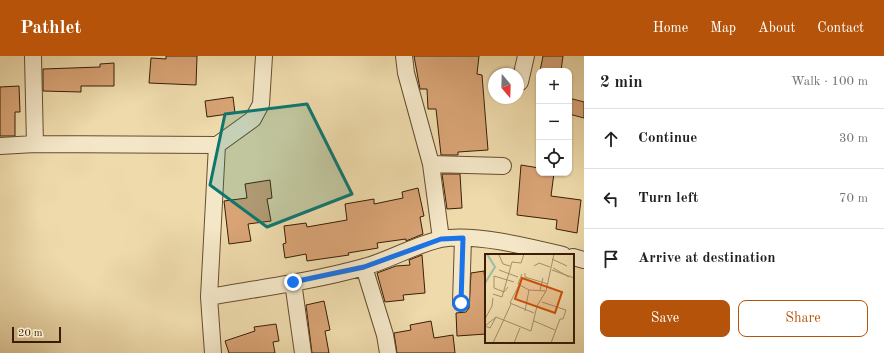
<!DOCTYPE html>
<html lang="en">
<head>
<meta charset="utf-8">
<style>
  :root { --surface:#fff; --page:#f2f2f2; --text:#202124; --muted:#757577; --line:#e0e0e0; --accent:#b45309 }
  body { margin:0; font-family:"Old Standard TT",serif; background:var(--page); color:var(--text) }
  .controls { position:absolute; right:12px; top:12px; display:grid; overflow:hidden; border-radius:8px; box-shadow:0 1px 3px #0004 }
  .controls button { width:36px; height:36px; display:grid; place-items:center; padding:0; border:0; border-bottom:1px solid var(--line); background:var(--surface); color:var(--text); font:20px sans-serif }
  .compass { position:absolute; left:488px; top:12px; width:36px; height:36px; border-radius:50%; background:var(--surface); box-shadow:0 1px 3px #0004; rotate:161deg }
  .scale { position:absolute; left:12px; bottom:10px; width:49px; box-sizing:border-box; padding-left:4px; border:2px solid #391e05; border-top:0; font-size:11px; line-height:14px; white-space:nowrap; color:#391e05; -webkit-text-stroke:3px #f4e7c8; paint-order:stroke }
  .stop { position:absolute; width:12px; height:12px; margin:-9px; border:3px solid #1a73e8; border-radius:50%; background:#fff }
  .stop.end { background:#1a73e8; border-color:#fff; box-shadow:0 1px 4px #0008 }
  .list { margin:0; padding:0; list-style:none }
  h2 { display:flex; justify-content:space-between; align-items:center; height:52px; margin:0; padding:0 16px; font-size:17px }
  h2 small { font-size:13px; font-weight:400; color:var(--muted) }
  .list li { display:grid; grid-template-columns:26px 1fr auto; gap:12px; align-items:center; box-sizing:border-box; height:60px; padding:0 16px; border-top:1px solid var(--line) }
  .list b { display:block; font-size:15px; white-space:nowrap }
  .list em { font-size:13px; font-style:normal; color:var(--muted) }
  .actions { display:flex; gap:8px; padding:12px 16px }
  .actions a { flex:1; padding:9px 0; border:1px solid var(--accent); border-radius:8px; text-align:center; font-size:14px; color:var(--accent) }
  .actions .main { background:var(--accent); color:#fff }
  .icon { flex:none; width:22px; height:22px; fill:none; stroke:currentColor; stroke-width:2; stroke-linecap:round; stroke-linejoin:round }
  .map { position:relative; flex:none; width:584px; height:297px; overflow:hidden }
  header { display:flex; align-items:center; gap:24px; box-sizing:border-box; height:56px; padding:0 20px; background:var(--accent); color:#fff }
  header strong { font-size:19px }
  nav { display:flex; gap:22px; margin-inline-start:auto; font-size:14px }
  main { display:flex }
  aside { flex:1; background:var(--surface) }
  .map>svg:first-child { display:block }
</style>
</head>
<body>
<header>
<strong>Pathlet</strong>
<nav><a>Home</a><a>Map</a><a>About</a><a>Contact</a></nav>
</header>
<main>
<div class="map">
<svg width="584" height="297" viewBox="0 0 584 297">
  <rect width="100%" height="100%" fill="#eedaab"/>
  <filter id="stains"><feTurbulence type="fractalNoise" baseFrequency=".005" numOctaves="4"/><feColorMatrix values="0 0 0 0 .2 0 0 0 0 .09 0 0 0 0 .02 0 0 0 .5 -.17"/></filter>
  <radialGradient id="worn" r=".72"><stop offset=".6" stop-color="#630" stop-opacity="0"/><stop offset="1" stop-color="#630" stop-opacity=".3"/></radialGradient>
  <path fill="#d8a375" stroke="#391e05" d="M166,0H197L196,29L149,27L151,2L166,3Z
    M414,0H479L477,18L482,19L488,94L458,96V99H441L436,53H428L427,33H420Z
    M543,0H563L561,15H540Z
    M114,7V30H81V36L43,35V13L100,11V8Z
    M19,30L20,56H15V80H0V31Z
    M233,41L235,57L207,61L205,45Z
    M569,42L584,46V62L569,58Z
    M521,109L539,112V117H554L551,140L581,144L577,177L556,173L557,164L517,159Z
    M442,118H460L462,152L447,153Z
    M270,124L272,142L267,143L271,165L248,168L251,185L229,188L224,145L247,142L245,128Z
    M418,132L424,160L420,161L423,178L406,185V183L377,187L378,192L348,197L349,199L307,205L306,198L285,202L283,188L286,187L284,170L306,167L307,171L347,164L345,148L374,143V148L403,142L402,136Z
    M422,199L425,237L403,239L404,244L385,246L377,217L396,210L410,209L409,204Z
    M484,215L486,237V278L457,280L456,257L466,256L469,252L471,217Z
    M324,245L330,274L325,275L329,297H312L306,249Z
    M431,265L434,282L453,279L455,297H397L394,277L411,274L410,269Z
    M276,268L279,285L273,286L275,297H229L225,285L255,275L254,271Z"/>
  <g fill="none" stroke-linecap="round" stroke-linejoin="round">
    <g stroke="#664d2e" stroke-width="18">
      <path id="minor" d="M33,0L35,88
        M404,0L406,17L431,108L441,183
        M520,26L526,0
        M0,90L35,88L217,89
        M431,108L503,110
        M573,201L584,204
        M364,211L385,279L388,297
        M293,226L303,297
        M209,241C261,232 314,225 364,211C390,204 414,189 441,183C474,177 530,191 563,199
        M461,247L463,182
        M213,297L209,241L217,89L253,63L261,48L264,0"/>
    </g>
    <use href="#minor" stroke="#f4e7c8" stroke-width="16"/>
  </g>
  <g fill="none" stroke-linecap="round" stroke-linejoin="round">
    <path stroke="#1a73e8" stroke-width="5" d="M293,226L364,211L441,183L463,182L461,247"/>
  </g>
  <path fill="#0f766e" fill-opacity="0.2" stroke="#0f766e" stroke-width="3" stroke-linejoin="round" d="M307,48L352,138L267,171L210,129L225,58Z"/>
  <g transform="translate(485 198)">
    <rect width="89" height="89" fill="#eedaab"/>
    <path fill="none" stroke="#99bba9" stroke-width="2" d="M0,29L10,13L2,0"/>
    <path fill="none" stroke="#a68f69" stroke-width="1" d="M14,1L18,10L25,12M67,5L82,12M49,12L54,9L65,13M68,14L84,23M14,16L33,23M67,16L89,24M40,19V23L63,30M37,20L33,30L44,36L61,37M34,31L25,49L49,59M23,33L19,38L9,34V22L29,28M55,36L58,24M8,40L17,43L27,8L36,9L39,0M57,48L81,56L78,65H75L66,89M40,57L44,36M0,65L7,52L8,44M49,67L70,76M0,72L11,63L46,77L52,52L61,37L69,0M0,72L5,74L11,63M8,89L26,50M29,89L35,74"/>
    <path fill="#ce500b" fill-opacity="0.15" stroke="#ce500b" stroke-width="2" d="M37,24L77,38L70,59L30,45Z"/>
    <rect width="89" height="89" fill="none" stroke="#391e05" stroke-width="2"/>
  </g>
  <rect width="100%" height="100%" filter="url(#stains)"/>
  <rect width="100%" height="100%" fill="url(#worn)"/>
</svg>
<div class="controls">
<button>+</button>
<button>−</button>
<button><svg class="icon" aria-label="locate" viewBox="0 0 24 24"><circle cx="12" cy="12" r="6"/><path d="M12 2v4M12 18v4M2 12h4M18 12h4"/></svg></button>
</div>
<svg class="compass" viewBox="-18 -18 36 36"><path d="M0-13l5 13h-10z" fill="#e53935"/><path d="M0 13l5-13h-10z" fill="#757577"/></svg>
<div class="scale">20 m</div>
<div class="stop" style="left:461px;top:247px"></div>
<div class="stop end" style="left:293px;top:226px"></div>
</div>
<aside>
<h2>2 min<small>Walk · 100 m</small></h2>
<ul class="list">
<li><svg class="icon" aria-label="ahead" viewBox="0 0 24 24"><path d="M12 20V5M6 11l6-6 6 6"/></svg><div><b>Continue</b></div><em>30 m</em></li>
<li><svg class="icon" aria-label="left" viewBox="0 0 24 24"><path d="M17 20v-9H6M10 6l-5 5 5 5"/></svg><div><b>Turn left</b></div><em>70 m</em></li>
<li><svg class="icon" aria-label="arrive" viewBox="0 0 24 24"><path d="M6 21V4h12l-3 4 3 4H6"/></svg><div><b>Arrive at destination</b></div></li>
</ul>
<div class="actions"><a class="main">Save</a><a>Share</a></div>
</aside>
</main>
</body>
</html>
